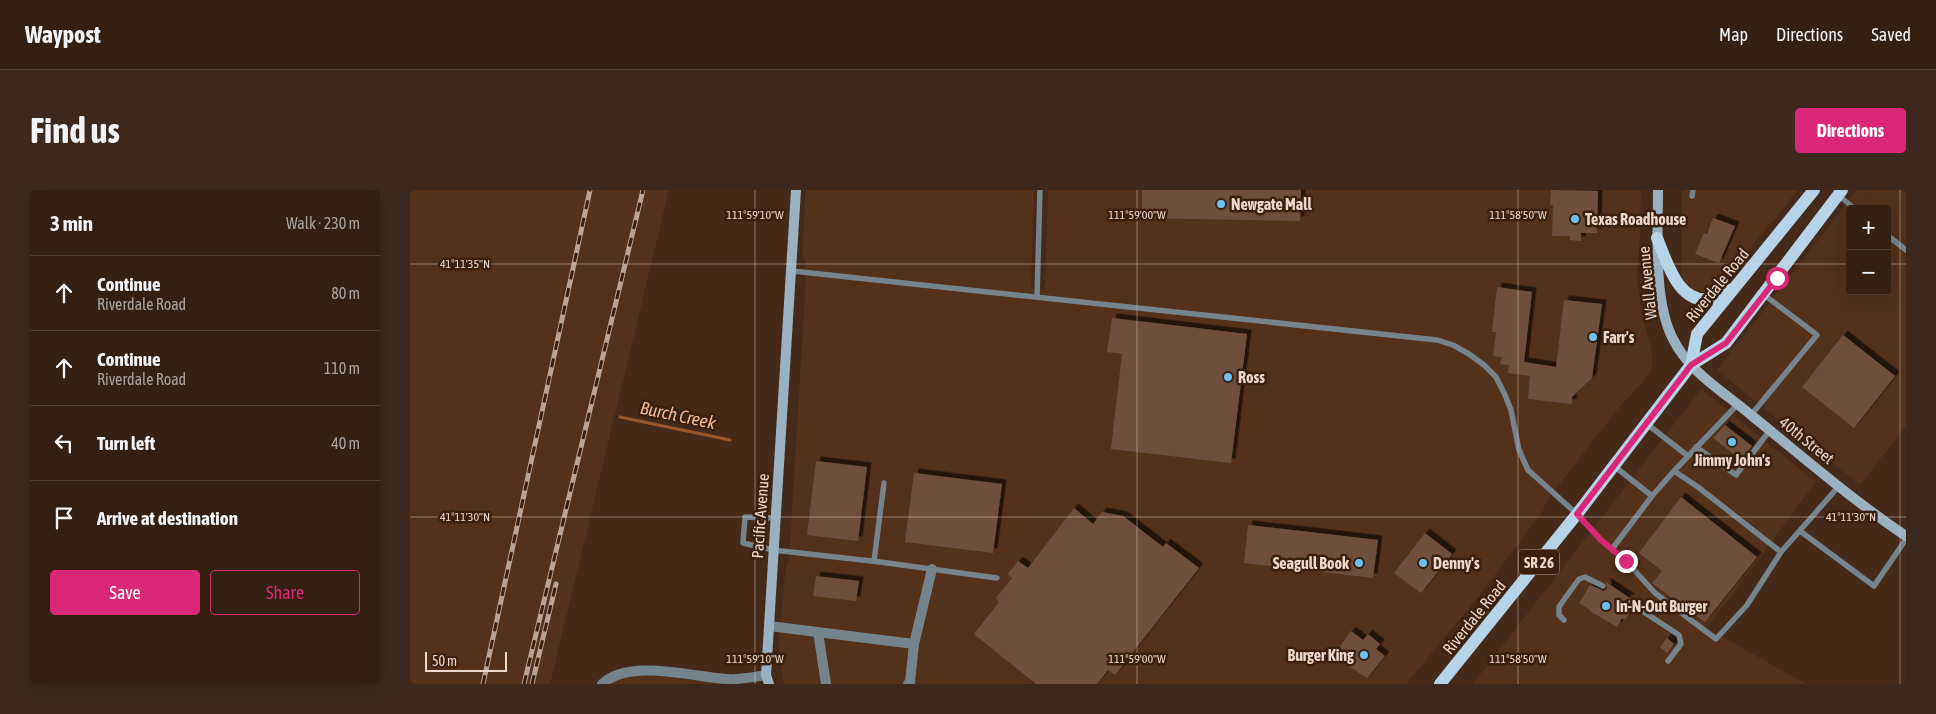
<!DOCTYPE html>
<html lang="en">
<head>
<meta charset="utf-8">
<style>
  :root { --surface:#342013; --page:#3c281c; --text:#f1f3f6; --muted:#a9a3a0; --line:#4e3e33; --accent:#db2777 }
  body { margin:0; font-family:"Asap Condensed",sans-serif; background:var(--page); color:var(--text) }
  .controls { position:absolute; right:15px; top:15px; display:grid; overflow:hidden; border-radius:5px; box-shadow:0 5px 20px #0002 }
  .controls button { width:45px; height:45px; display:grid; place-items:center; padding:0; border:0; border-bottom:1px solid var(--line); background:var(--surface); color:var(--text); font:25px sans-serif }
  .scale { position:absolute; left:15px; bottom:12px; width:82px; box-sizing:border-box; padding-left:5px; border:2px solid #ead8cd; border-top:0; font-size:14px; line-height:18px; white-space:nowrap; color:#ead8cd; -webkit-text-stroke:4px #3a200f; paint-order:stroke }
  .stop { position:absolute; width:15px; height:15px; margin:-11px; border:4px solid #db2777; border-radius:50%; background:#fff }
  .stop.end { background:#db2777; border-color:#fff; box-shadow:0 1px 5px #0008 }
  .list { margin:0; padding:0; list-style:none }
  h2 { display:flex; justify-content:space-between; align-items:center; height:65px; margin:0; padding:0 20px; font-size:21px }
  h2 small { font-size:16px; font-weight:400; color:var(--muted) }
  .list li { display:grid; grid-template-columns:32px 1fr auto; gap:15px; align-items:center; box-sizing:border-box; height:75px; padding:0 20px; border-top:1px solid var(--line) }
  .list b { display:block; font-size:19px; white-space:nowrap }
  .list p { margin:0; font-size:16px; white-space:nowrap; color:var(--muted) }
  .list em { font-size:16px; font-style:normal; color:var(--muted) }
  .actions { display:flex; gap:10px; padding:15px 20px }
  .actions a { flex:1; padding:11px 0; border:1px solid var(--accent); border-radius:5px; text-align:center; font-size:18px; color:var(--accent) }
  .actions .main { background:var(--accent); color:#fff }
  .icon { flex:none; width:28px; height:28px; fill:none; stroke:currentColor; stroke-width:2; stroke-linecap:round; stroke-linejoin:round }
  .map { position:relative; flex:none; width:1496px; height:494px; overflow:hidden; border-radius:5px }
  header { display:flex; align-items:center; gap:30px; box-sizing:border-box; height:70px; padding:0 25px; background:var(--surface); border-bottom:1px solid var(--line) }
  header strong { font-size:24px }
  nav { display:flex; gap:28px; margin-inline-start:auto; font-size:18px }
  .intro { display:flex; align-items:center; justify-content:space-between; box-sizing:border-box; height:120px; padding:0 30px }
  h1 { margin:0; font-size:35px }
  .button { padding:12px 22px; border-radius:5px; background:var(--accent); color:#fff; font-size:18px; font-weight:700 }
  main { display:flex; gap:30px; padding:0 30px }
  aside { flex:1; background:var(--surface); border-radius:5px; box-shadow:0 5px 20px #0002 }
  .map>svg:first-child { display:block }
</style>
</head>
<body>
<header>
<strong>Waypost</strong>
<nav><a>Map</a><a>Directions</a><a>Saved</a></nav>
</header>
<div class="intro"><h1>Find us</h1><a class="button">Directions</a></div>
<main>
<aside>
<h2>3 min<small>Walk · 230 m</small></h2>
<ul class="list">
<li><svg class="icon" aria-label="ahead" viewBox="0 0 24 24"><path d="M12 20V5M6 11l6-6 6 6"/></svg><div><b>Continue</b><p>Riverdale Road</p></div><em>80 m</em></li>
<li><svg class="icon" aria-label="ahead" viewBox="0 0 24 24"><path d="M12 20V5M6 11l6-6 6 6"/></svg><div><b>Continue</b><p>Riverdale Road</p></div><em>110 m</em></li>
<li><svg class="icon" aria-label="left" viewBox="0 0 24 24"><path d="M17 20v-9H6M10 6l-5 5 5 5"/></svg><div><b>Turn left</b></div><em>40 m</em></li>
<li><svg class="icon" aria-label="arrive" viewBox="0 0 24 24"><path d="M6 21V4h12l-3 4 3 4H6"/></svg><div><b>Arrive at destination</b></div></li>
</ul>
<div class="actions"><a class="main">Save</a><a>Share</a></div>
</aside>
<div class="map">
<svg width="1496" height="494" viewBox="0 0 1496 494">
  <defs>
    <filter id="shadow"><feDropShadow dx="4.5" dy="-4.5" stdDeviation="0" flood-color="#0009"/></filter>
  </defs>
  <rect width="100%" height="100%" fill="#452a19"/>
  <path fill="#53311b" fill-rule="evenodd" d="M0,0H259L140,494H0Z
    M396,0H624L621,98L635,100L638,0H1231L1230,45L1227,88L1232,123L1242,164V174L1239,184L1232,193L1211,215L1161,279L1136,312L1133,321L1069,406L996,494H374L370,471L369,451L376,375L379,371L395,103L396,73L392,63Z
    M1272,0H1388L1310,95L1296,102L1282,99L1277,94L1271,83Z
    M1447,0H1496V236L1450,295L1307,180ZM1440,19H1477V101H1440Z
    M1291,199L1406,292L1297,438L1396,494H1063Z
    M243,485L315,494H194L215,486Z"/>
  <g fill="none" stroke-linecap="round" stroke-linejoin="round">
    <path stroke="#9b5729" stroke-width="3" d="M210,227L320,250"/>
  </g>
  <path fill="#6e503e" filter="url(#shadow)" d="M732,0H891L890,31L732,28Z
    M1141,0L1188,1L1187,43H1171V51L1160,50V46H1142L1143,15H1140Z
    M1303,28L1325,36L1309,73L1285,64L1294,43L1297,44Z
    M1087,97L1122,102L1114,172L1146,177L1154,110L1192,114L1182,188L1162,207V214L1118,209L1120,186L1098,183L1099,175L1090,174L1092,167L1083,166L1086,142H1082Z
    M702,128L837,144L821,273L701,259L712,164L697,162Z
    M1433,145L1485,186L1444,238L1392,197Z
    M1315,235L1342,256L1331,270L1303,248Z
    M406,271L457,277L448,351L397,345Z
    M504,283L592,294L583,363L495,352Z
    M1271,307L1347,367L1295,432L1242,393L1252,381L1229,363Z
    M664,318L683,334L692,322L713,326L753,357L756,353L789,378L705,485L698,480L687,494H626L564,444L589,412L586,408L602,388L598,384L608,371L618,378Z
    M838,335L968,350L963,388L834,373Z
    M1015,343L1042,364L1011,403L984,383Z
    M406,386L449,391L446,411L403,406Z
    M1196,392L1221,409H1217L1215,412L1217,417L1216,419L1221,421L1215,430L1212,428L1207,437L1180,421V420L1169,413L1180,395L1194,401L1197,398Z
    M941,441L953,450L958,444L970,454L966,459L975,466L957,488L940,477L942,474L933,467L935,464L928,459Z
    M1257,448L1264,454L1257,463L1250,457Z"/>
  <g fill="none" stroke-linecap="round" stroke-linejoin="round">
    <path stroke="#836b5c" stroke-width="2" stroke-dasharray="4 4" stroke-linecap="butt" d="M1280,131L1289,119"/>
    <path stroke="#74838c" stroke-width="5.5" d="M1428,5L1445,19
      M1282,6L1283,0
      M1477,45L1496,60
      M382,81L1027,150L1043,155L1059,164L1074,175L1086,187L1095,205L1101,220L1109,260L1118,280L1167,324L1191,350L1216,371L1245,403L1306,449L1337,415L1371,362L1288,297L1264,281L1242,306L1204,276
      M627,107L630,0
      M1341,225L1407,145L1353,104
      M1237,234L1278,266
      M1286,257L1326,285L1360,240
      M1264,281L1328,214
      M365,328L335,327L333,353L363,360L470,372L587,388
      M1390,341L1464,396L1496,349
      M1202,359L1242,306
      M1371,362L1429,296
      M464,371L474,293
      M1220,413L1269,445L1271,454L1258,471
      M1154,430L1149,425V417L1153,411L1169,389L1175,387L1193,396"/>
    <path stroke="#74838c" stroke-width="10" d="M359,436L504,454L500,492L498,494
      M408,442L416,494
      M504,454L522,379
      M192,494C219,468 283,487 317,489C330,490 344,487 356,485"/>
    <path stroke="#99b1c0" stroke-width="10" d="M1248,0C1248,43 1243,111 1263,149C1279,182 1314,202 1341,225C1392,266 1442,310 1496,346
      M359,494L356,485L359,436L386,0"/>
    <path stroke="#b6d4e8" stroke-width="12" d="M1247,48C1257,72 1269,118 1304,108C1310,106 1316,102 1322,99
      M1281,175L1287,144L1404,0
      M1030,494L1167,324L1281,175L1316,153L1432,0"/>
    <g stroke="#b8a397" stroke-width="5">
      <path id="rail" d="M73,494L180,0
        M114,494L233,0
        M122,494L146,394"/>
    </g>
    <use href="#rail" stroke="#3a200f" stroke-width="3" stroke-dasharray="9" stroke-linecap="butt"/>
  </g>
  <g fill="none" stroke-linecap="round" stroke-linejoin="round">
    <path stroke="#db2777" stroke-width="6" d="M1216,371L1191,350L1167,324L1281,175L1316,153L1367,88"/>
  </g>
  <path fill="none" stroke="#ead8cd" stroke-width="1" stroke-opacity="0.45" d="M345,0V494M727,0V494M1108,0V494M1490,0V494M0,74H1440M1477,74H1496M0,327H1496"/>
  <g fill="#6ec2f3" stroke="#3a200f" stroke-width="2">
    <circle cx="811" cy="14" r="5"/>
    <circle cx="1165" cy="29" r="5"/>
    <circle cx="1183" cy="147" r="5"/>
    <circle cx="818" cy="187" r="5"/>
    <circle cx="1322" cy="252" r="5"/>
    <circle cx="949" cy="373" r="5"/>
    <circle cx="1013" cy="373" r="5"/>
    <circle cx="1196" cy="416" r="5"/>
    <circle cx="954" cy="465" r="5"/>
  </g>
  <g text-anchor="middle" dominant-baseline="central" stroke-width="5" stroke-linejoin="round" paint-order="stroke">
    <rect fill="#3a200f" stroke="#b5a194" stroke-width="1" x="1109" y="359.5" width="40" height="25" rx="4"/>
    <g font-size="15" font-weight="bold" fill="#ead8cd">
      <text x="1129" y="372">SR 26</text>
    </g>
    <g font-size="16" font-weight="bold" fill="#ead8cd" stroke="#3a200f" text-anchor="start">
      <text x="821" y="14">Newgate Mall</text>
      <text x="1175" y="29">Texas Roadhouse</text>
      <text x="1193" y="147">Farr's</text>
      <text x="828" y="187">Ross</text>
      <text x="1322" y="270" text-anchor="middle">Jimmy John's</text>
      <text x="939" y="373" text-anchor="end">Seagull Book</text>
      <text x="1023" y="373">Denny's</text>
      <text x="1206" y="416">In-N-Out Burger</text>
      <text x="944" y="465" text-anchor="end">Burger King</text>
    </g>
    <g font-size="16" fill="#ead8cd" stroke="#3a200f">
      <text transform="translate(1237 93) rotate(-96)">Wall Avenue</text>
      <text transform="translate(1307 95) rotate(-51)">Riverdale Road</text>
      <text transform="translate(1397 250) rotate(39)">40th Street</text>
      <text transform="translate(350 326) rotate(-86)">Pacific Avenue</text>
      <text transform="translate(1064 427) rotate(-51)">Riverdale Road</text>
    </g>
    <g font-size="18" font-style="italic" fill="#f3b996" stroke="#3a200f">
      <text transform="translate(268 225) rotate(12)">Burch Creek</text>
    </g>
  </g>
  <g font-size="12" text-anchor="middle" fill="#ead8cd" stroke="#3a200f" stroke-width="5" stroke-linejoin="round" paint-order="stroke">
    <text x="345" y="29">111°59'10"W</text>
    <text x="727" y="29">111°59'00"W</text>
    <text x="1108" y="29">111°58'50"W</text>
    <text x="55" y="78">41°11'35"N</text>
    <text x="55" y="331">41°11'30"N</text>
    <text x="1441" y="331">41°11'30"N</text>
    <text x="345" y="473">111°59'10"W</text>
    <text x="727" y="473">111°59'00"W</text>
    <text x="1108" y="473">111°58'50"W</text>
  </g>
</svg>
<div class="controls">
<button>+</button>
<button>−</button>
</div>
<div class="scale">50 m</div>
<div class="stop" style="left:1367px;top:88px"></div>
<div class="stop end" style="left:1216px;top:371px"></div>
</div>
</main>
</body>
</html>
